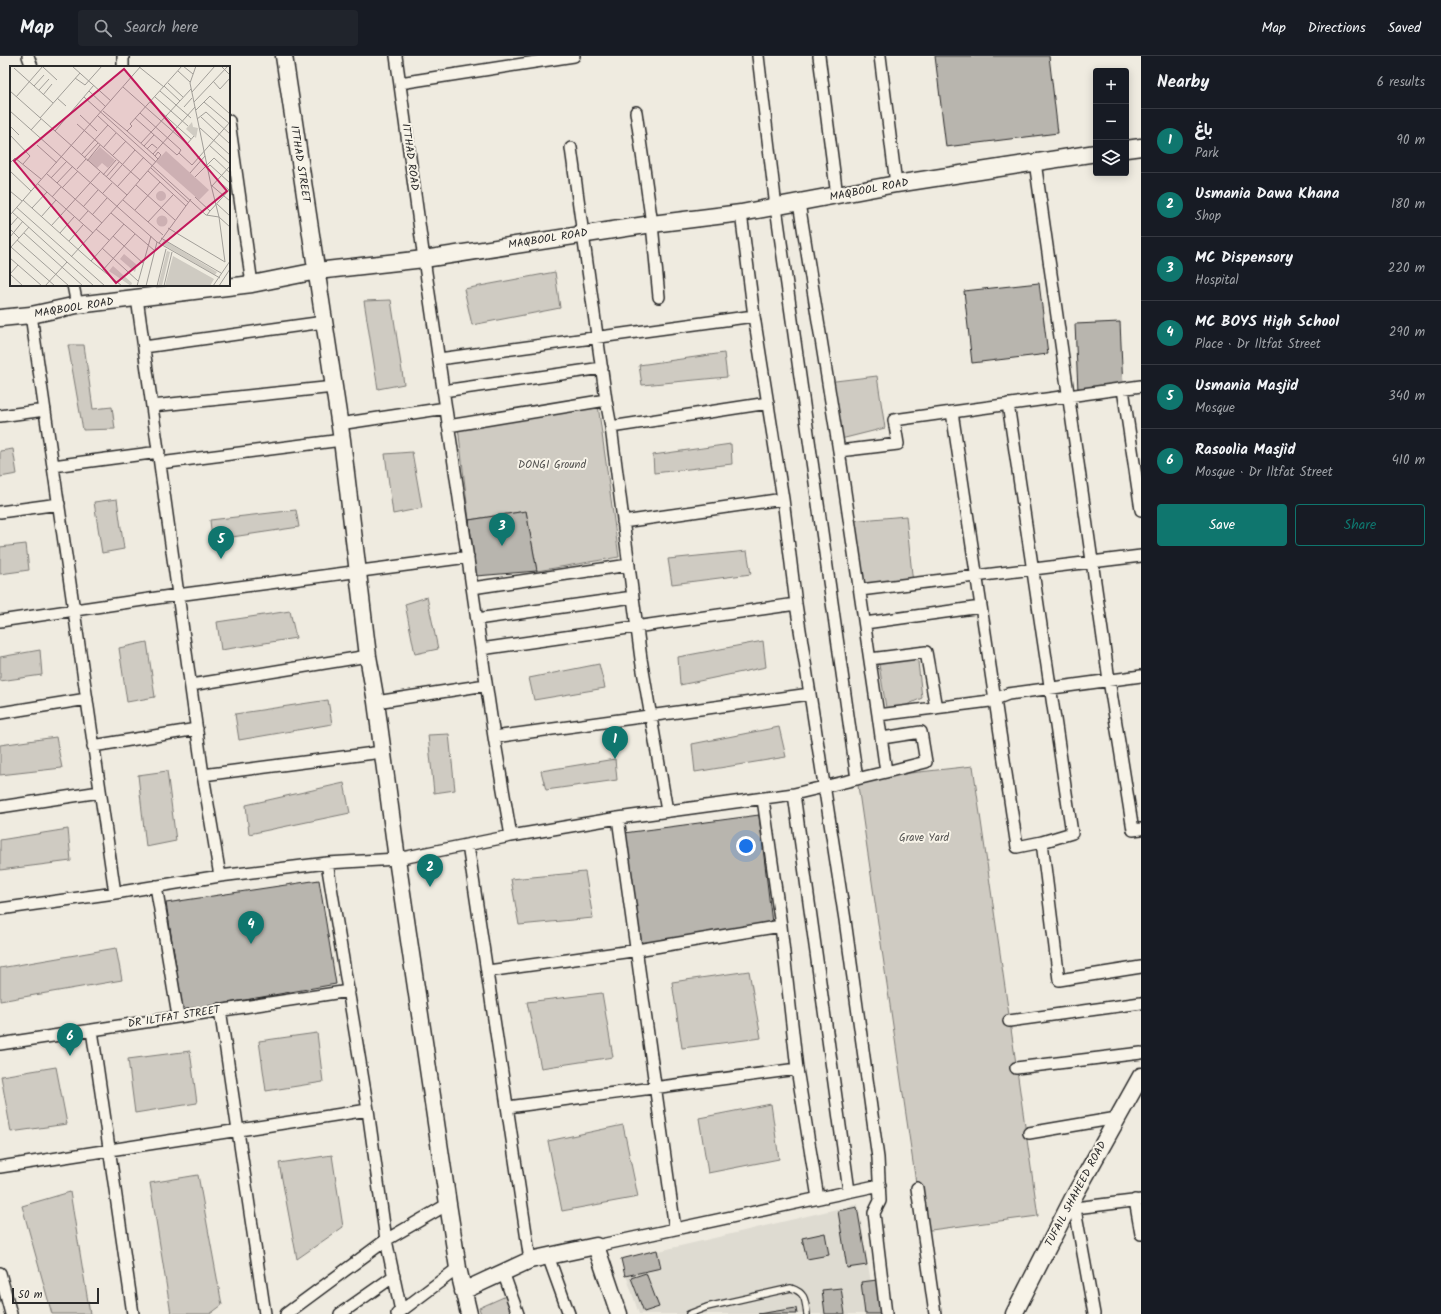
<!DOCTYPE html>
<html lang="en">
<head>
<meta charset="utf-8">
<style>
  :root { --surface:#171b24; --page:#20242c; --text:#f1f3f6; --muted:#9ea1a6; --line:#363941; --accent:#0f766e }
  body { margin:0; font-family:Kalam,"Playpen Sans Arabic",sans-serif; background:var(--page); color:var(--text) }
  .controls { position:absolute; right:12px; top:12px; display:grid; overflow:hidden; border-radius:4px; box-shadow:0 2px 10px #0003 }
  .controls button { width:36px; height:36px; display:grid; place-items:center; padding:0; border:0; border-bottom:1px solid var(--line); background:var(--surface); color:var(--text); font:20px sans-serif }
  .scale { position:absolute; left:12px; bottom:10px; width:87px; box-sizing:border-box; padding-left:4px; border:2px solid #2b2b2b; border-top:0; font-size:11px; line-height:14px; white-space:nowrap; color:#2b2b2b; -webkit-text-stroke:3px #f7f3e8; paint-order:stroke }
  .you { position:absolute; left:746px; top:790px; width:14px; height:14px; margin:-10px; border:3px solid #fff; border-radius:50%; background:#1a73e8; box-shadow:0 0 0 6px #1a73e833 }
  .badge { display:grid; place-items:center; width:26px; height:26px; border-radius:50%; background:var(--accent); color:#fff; font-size:13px; font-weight:700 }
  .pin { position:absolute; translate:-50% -33px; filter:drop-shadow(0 1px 2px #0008) }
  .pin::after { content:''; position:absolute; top:21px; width:14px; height:12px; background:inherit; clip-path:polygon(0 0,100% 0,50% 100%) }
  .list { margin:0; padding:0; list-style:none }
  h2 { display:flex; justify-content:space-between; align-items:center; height:52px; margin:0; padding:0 16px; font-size:17px }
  h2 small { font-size:13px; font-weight:400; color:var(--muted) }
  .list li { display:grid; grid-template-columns:26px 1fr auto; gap:12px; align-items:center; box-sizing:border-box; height:64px; padding:0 16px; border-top:1px solid var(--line) }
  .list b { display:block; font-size:15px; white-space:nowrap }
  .list p { margin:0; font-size:13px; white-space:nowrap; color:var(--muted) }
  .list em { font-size:13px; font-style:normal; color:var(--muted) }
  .actions { display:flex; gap:8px; padding:12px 16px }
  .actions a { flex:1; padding:9px 0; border:1px solid var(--accent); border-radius:4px; text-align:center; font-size:14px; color:var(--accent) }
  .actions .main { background:var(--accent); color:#fff }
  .icon { flex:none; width:22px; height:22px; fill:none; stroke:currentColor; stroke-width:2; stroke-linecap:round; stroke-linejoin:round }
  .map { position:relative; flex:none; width:1141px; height:1258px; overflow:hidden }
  header { display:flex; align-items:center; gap:24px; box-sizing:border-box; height:56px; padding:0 20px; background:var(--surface); border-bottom:1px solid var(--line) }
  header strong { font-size:19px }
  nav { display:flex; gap:22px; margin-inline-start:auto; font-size:14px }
  .search { width:280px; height:36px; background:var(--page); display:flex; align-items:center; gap:10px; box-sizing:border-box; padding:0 14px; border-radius:4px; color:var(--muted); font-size:15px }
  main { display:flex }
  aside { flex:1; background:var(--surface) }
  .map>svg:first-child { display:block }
</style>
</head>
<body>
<header>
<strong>Map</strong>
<div class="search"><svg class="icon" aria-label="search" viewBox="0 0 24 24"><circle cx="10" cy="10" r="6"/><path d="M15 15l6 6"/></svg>Search here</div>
<nav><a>Map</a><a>Directions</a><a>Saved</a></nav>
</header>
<main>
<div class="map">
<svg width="1141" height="1258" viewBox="0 0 1141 1258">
  <rect width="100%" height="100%" fill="#efebe0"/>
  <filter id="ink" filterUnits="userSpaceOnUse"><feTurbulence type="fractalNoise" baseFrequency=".025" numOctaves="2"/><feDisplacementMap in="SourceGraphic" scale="8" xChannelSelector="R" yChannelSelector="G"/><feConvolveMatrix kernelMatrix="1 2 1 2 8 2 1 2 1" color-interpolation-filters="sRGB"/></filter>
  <g filter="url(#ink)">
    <path fill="#dedbd1" d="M858,1148L876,1258H639L621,1204Z"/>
    <path fill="#cfcbc2" stroke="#7d7b76" d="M555,216L560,252L472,269L464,233Z
      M391,244L404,328L378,333L364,245Z
      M68,289H84L93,353L112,351L115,373L83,374Z
      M724,297L727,321L642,329L639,309Z
      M877,320L885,372L837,384L827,326Z
      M598,349L619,501L537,515L526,455L469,464L458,371Z
      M731,388L732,408L654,417L653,399Z
      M13,393L17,418L0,421V395Z
      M412,396L422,452L393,458L385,398Z
      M117,443L124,493L102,497L94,446Z
      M296,454L299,471L212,484L210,464Z
      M906,460L913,528L860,534L850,465Z
      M26,488L29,514L0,518V491Z
      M747,495L751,518L672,528L668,503Z
      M427,541L438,593L415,598L405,548Z
      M290,555L296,582L221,594L217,566Z
      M763,585L766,611L680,629L678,601Z
      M147,586L155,641L127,646L119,592Z
      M40,594L42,619L0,625V601Z
      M917,597L922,642L887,658L878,602Z
      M599,608L605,632L534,644L529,622Z
      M328,644L332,668L239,684L235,658Z
      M779,671L786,701L695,716L692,688Z
      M449,678L455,734L434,737L428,679Z
      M56,681L62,712L0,719V689Z
      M615,703L617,724L546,734L541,715Z
      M973,710L1038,1160L923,1175L857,723Z
      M167,715L176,785L146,791L138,719Z
      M344,727L350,757L249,778L246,749Z
      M68,773L71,805L0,814V784Z
      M585,816L593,862L519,869L511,823Z
      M116,892L122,924L0,945V912Z
      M749,915L761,982L682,992L672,926Z
      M602,937L613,1001L541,1012L527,946Z
      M317,977L323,1026L266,1035L259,985Z
      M190,995L197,1047L135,1057L128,1003Z
      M56,1011L67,1068L11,1076L1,1020Z
      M771,1048L779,1103L708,1117L699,1062Z
      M623,1069L638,1141L562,1155L548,1085Z
      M332,1099L343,1171L297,1203L279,1107Z
      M198,1119L222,1249L210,1258H171L150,1127Z
      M70,1136L90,1258H52L22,1150Z
      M506,1240L513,1258H481L479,1252Z"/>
    <path fill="#b8b5ae" stroke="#2b2b2b" d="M935,0H1049L1058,77L946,91Z
      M1039,227L1048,298L972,307L964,235Z
      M1120,266L1123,333L1078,335L1075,268Z
      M526,455L537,515L476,520L469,464Z
      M759,759L772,867L639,889L624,777Z
      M319,824L336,928L183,955L166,847Z
      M857,1151L867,1209L847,1212L838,1155Z
      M825,1177L829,1199L807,1203L802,1182Z
      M657,1194L661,1212L625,1220L621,1203Z
      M646,1217L659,1251L644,1256L631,1222Z
      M877,1224L882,1258H865L861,1226Z
      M841,1232L845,1258H825L822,1234Z
      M796,1252L797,1258H758Z"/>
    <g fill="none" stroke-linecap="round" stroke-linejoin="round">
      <g stroke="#2b2b2b" stroke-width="8">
        <path id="lane" d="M689,1258L707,1251L791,1232C806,1237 805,1244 807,1258"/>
      </g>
      <g stroke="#2b2b2b" stroke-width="14">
        <path id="street" d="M28,0L32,11
          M123,0V11
          M758,0L776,151L857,723
          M819,0L837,140
          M880,0L896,128
          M400,27L574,0
          M636,56L652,168L659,241
          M229,65L252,228
          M571,92L606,344L611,371L641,603L667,755
          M1035,106L1109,624L1133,774L1141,773
          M799,147L839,395L898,388L894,364L1141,330
          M741,157L754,260L783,443L796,548L845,864L878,1102L880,1145L874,1157L886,1258
          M73,229L77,249
          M137,242L203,719L220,820
          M31,259L115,837
          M144,291L324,266
          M439,303L754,260
          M1123,333L1141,454
          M443,335L602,312
          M1008,348L1072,777L1042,786L1059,924L1141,911
          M152,350L334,331
          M952,356L1017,791L1042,786
          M0,360L45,354
          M339,368L446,352
          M448,370L606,344
          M611,371L768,347
          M839,395L878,659
          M160,407L342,384
          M53,410L159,396
          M0,456L59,448
          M623,466L783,443
          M472,532L629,509
          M860,534L1141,500
          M477,563L633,541
          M0,565L177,539L468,501
          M865,567L981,551
          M481,593L796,548
          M870,603L926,596L936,652
          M191,629L368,600
          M376,646L486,629
          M0,657L87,643
          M494,681L810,638
          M882,682L921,676L926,706L886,716
          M93,690L197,673
          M203,719L382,696
          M794,738L849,1135
          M763,743L781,870L797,1013L818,1142
          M0,751L100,736
          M618,762L675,1173
          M511,780L618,762L794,738L886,716L878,659L990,645L1008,638L1141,620
          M468,789L530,1204
          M327,807L368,1054L386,1184L401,1255
          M156,830L178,960
          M0,853L115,837L220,820L327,807L397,803L511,780L494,681L424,203L396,0
          M488,915L625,896L781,870
          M220,953L265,1258
          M1009,965L1141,947
          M92,974L133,1258
          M0,988L349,935
          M1016,1012L1141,997
          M508,1051L797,1013
          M1029,1077L1117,1062
          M0,1111L368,1054
          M917,1132L935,1258
          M1073,1142L1094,1258
          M1135,1144L1141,1178
          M1075,1152L1141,1144
          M596,1190L880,1129
          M548,1200L569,1258
          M503,1216L518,1258
          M0,1217L11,1258
          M286,1258L386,1184L448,1148
          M340,1258L394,1220
          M397,1258L458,1212"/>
      </g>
      <g stroke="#2b2b2b" stroke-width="19">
        <path id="secondary" d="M284,0L342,384L368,600L376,646L397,803L448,1148L458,1212L469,1258
          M1126,93L1141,91
          M0,262L31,259L77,249L252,228L317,215L424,203L652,168L741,157L896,128L1096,97
          M463,1235L530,1204L596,1190L619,1258
          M1014,1258L1073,1142L1141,1020"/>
      </g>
      <use href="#lane" stroke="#f7f3e8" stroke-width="5.5"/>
      <use href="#street" stroke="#f7f3e8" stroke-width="11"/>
      <use href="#secondary" stroke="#f7f3e8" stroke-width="16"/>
    </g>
  </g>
  <g text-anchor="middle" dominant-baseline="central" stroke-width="4" stroke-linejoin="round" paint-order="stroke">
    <g font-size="11" fill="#2b2b2b" stroke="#f7f3e8">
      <text transform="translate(410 101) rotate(82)">ITTHAD ROAD</text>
      <text transform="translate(300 108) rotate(81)">ITTHAD STREET</text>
      <text transform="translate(869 134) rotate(-11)">MAQBOOL ROAD</text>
      <text transform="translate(548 183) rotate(-9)">MAQBOOL ROAD</text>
      <text transform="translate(74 252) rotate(-9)">MAQBOOL ROAD</text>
      <text transform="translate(174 961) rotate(-9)">DR ILTFAT STREET</text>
      <text transform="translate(1076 1138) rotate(-62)">TUFAIL SHAHEED ROAD</text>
    </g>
    <g font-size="11" fill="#545351" stroke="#f7f3e8">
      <text x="552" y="409">DONGI Ground</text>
      <text x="924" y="782">Grave Yard</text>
    </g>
  </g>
  <g transform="translate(10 10)">
    <rect width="220" height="220" fill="#efebe0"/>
    <path d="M182,56L183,61L188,62L186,72L176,63ZM90,81L105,94L98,102L92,97L87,102L78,94ZM156,85L199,124L189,134L146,96ZM146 130a5 5 0 1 1 10 0a5 5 0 1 1-10 0ZM146.5 155a5.5 5.5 0 1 1 11 0a5.5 5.5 0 1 1-11 0ZM154,174L207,206L205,209L152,178ZM157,185L160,186L152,220H148ZM114,188L127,199L125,206L110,193ZM163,190L204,213L200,220H155ZM103,200L122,217L121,220L99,205Z" fill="#cfcbc2"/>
    <path fill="none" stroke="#a19e98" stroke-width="1" d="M62,0L101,35M128,0L154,21M173,0L183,8M186,0L180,17L201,119L209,151L220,161M211,0L220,9M33,1L47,14M4,2L43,37M168,5L180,16M65,12L75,19L92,0M203,15L210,23L220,12M158,17L173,31M24,20L34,9M154,20L170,35M113,21L177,78L184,70M29,24L39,13M0,25L117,129L61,191M79,25L96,41M150,25L181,52M182,26L205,0M33,29L42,18M6,31L33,0M74,31L146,96M145,31L178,60M47,32L56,40M140,36L181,73M184,36L218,0M194,36L220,58M174,41L182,32M186,44L200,30L220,48M0,45L147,176L210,212M93,45L117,65L122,60L120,58L172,0M130,47L171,84L169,87L182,99L220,56M70,49L87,65M88,50L196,149L209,151L215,196M191,51L220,78M30,52L70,7M125,52L167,89L169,87M187,53L196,46L220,68M67,58L130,114M0,60L9,69M190,62L220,89M21,64L31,53M45,65L84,19M117,65L143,88M0,69L20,90L13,98M131,77L181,23M27,79L47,97M199,79L220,98M134,80L144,69M93,82L106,67M137,83L142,78L147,82M71,89L98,59M102,90L116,75M145,90L148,86L151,89L148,93M74,92L88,77M77,95L90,79M0,97L5,92L31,113M141,102L178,136M197,102L200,99L220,117M67,103L76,93M0,105L21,125M138,105L176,140M180,107L195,90M37,108L92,157M93,109L106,94M96,111L109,96M185,111L204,92L220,107M41,112L57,95M99,114L125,84M207,114L219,124M47,117L63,100M28,118L83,167M126,119L165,154M201,119L220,135M202,120L220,100M107,121L134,91M52,122L68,105M0,125L12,135M93,127L102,117M117,129L148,93L143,88L185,41M42,131L51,121M185,131L200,145L197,149M13,134L81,195M113,134L153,169M207,138L220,150M6,141L95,220M73,141L88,124M22,142L37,126M125,144L150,116M200,145L220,123M2,146L57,196M101,147L145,185M0,149L131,0M82,149L97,132M31,151L46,134M69,155L78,145M138,156L163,129M0,160L8,151M41,160L90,106M158,162L215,196M0,163L9,172M86,163L99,174M14,167L73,220M50,167L64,151M103,170L133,197M0,171L13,155M151,172L211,207M7,174L59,220M59,175L73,159M149,177L181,133M1,181L45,220M1,181L19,161M92,182L128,215M0,192L32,220M92,205L125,168M0,208L13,220M0,208L8,199M35,220L57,196L84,220M112,220L81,195L114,158M127,220L141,170M136,220L147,176M147,220L156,183M154,220L162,186M203,220L220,195M209,220L220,203"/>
    <path fill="#c2185b" fill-opacity="0.15" stroke="#c2185b" stroke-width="2" d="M114,3L217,125L106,217L4,95Z"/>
    <rect width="220" height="220" fill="none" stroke="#2b2b2b" stroke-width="2"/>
  </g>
</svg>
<div class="controls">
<button>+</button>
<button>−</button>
<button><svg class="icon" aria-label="layers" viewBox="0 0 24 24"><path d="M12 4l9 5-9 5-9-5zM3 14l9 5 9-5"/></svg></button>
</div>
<div class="scale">50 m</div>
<div class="you"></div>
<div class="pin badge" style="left:615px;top:703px">1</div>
<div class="pin badge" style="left:430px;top:831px">2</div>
<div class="pin badge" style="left:502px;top:490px">3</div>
<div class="pin badge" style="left:251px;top:888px">4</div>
<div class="pin badge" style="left:221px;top:503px">5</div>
<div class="pin badge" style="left:70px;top:1000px">6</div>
</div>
<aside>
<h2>Nearby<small>6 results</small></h2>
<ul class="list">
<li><span class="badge">1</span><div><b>باغ</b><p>Park</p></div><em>90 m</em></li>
<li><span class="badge">2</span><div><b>Usmania Dawa Khana</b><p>Shop</p></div><em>180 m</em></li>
<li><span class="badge">3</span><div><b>MC Dispensory</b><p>Hospital</p></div><em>220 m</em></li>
<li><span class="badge">4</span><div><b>MC BOYS High School</b><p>Place · Dr Iltfat Street</p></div><em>290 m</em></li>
<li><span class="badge">5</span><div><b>Usmania Masjid</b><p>Mosque</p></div><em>340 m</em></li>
<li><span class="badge">6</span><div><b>Rasoolia Masjid</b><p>Mosque · Dr Iltfat Street</p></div><em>410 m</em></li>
</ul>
<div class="actions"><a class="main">Save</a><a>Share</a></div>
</aside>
</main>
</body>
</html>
